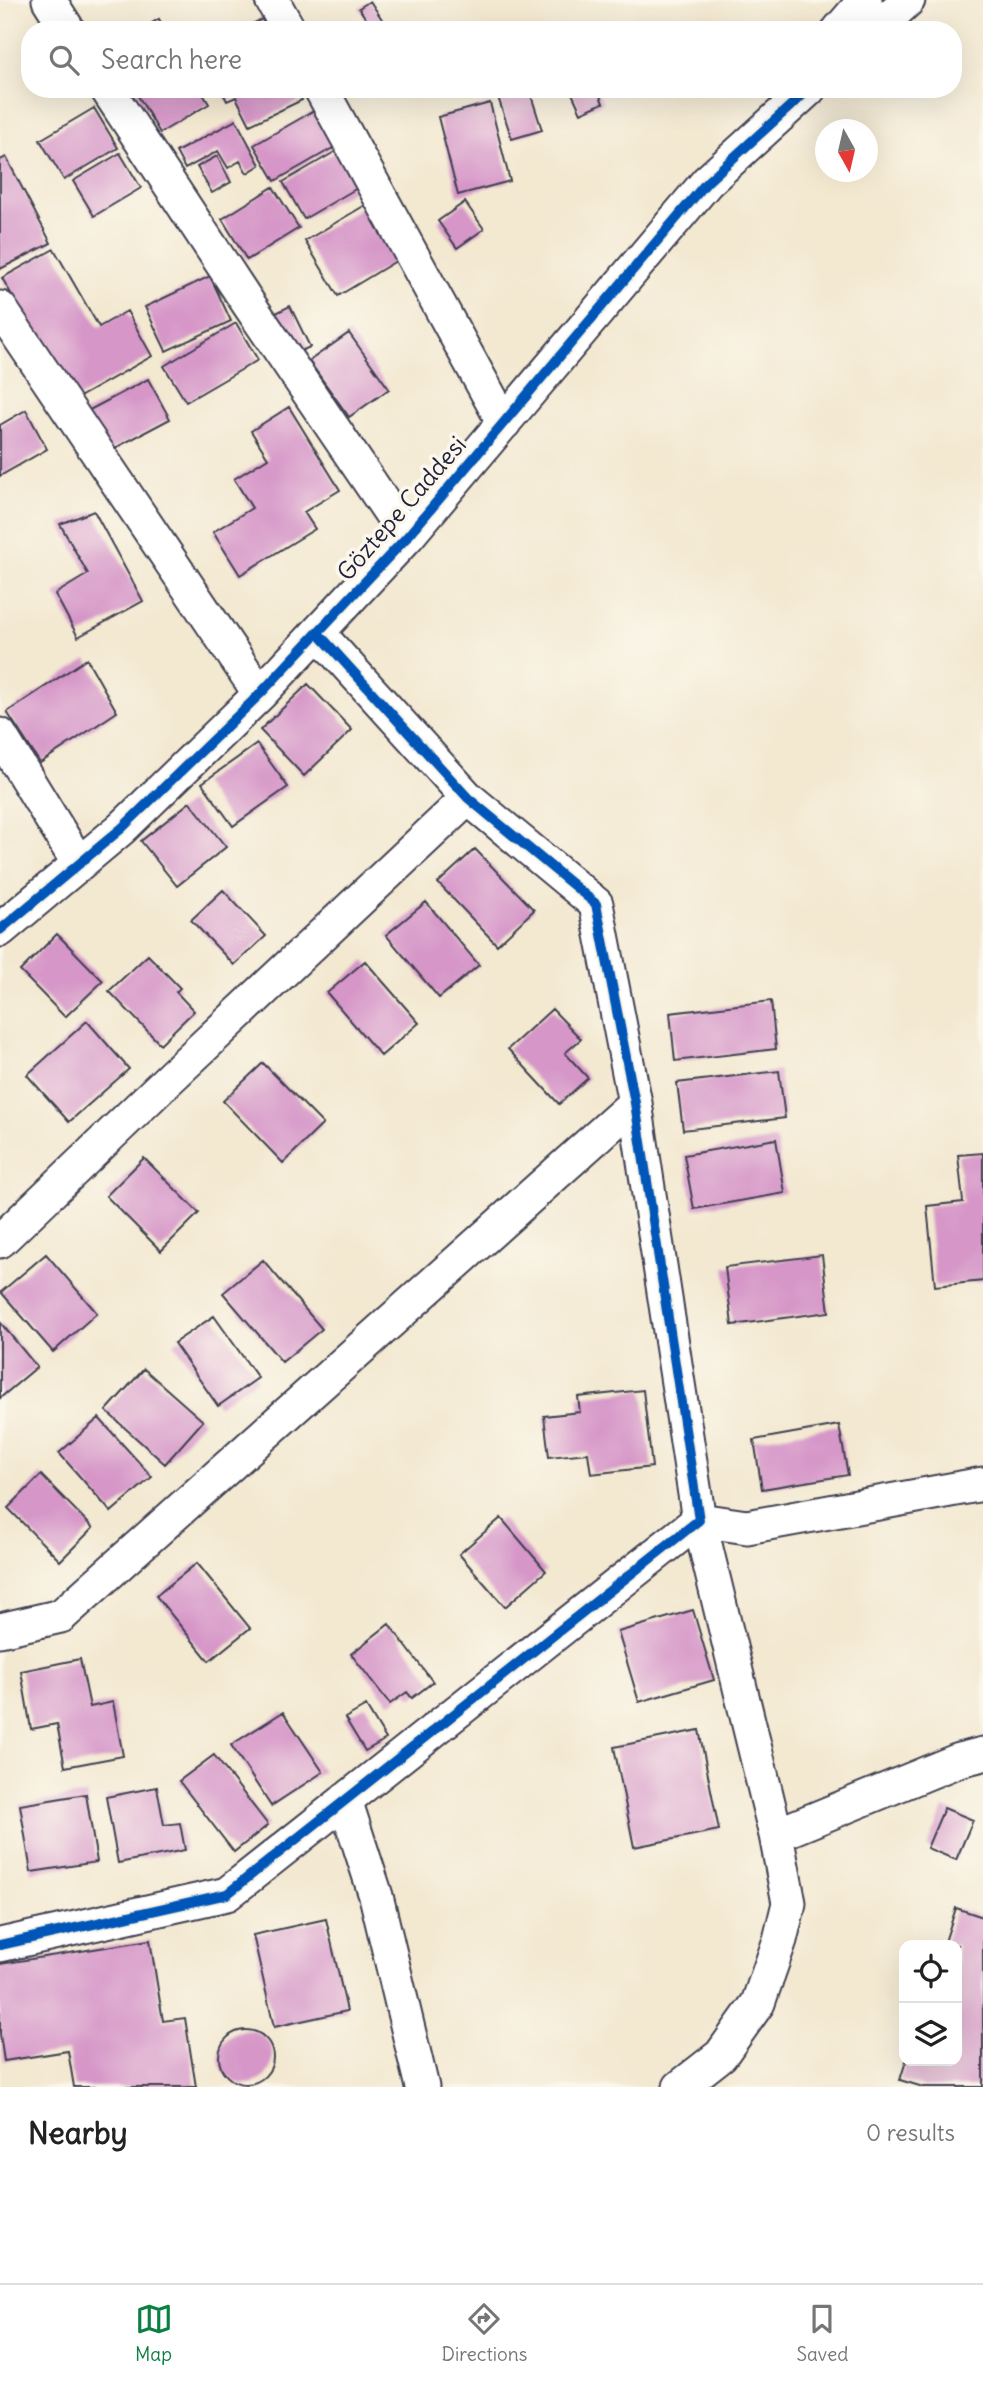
<!DOCTYPE html>
<html lang="en">
<head>
<meta charset="utf-8">
<style>
  :root { --surface:#fff; --page:#f2f2f2; --text:#222; --muted:#767676; --line:#e0e0e0; --accent:#0b8043 }
  body { margin:0; font-family:Delius,sans-serif; background:var(--page); color:var(--text) }
  .controls { position:absolute; right:21px; bottom:21px; display:grid; overflow:hidden; border-radius:14px; box-shadow:0 7px 28px #0002 }
  .controls button { width:63px; height:63px; display:grid; place-items:center; padding:0; border:0; border-bottom:2px solid var(--line); background:var(--surface); color:var(--text); font:35px sans-serif }
  .compass { position:absolute; left:815px; top:119px; width:63px; height:63px; border-radius:50%; background:var(--surface); box-shadow:0 7px 28px #0002; rotate:172deg }
  .list { margin:0; padding:0; list-style:none }
  h2 { display:flex; justify-content:space-between; align-items:center; height:91px; margin:0; padding:0 28px; font-size:30px }
  h2 small { font-size:23px; font-weight:400; color:var(--muted) }
  .icon { flex:none; width:38px; height:38px; fill:none; stroke:currentColor; stroke-width:2; stroke-linecap:round; stroke-linejoin:round }
  .map { position:relative; flex:none; width:983px; height:2087px; overflow:hidden }
  .search { position:absolute; background:var(--surface); box-shadow:0 7px 28px #0002; left:21px; right:21px; top:21px; height:77px; display:flex; align-items:center; gap:18px; box-sizing:border-box; padding:0 24px; border-radius:28px; color:var(--muted); font-size:26px }
  .sheet { height:196px; background:var(--surface) }
  nav { display:flex; justify-content:space-around; align-items:center; box-sizing:border-box; height:98px; border-top:2px solid var(--line); background:var(--surface); font-size:19px; color:var(--muted) }
  nav a { display:grid; justify-items:center; gap:4px }
  nav .on { color:var(--accent) }
  .map>svg:first-child { display:block }
</style>
</head>
<body>
<div class="map">
<svg width="983" height="2087" viewBox="0 0 983 2087">
  <rect width="100%" height="100%" fill="#fbf7ec"/>
  <filter id="ink" filterUnits="userSpaceOnUse"><feTurbulence type="fractalNoise" baseFrequency=".0143" numOctaves="2"/><feDisplacementMap in="SourceGraphic" scale="14" xChannelSelector="R" yChannelSelector="G"/><feConvolveMatrix kernelMatrix="1 2 1 2 8 2 1 2 1" color-interpolation-filters="sRGB"/></filter>
  <filter id="wash" filterUnits="userSpaceOnUse"><feTurbulence type="fractalNoise" baseFrequency=".00686" numOctaves="4" result="noise"/><feDisplacementMap in="SourceGraphic" scale="28" xChannelSelector="R" yChannelSelector="G"/><feGaussianBlur stdDeviation="1.57" result="paint"/><feColorMatrix in="noise" values="0 0 0 0 0 0 0 0 0 0 0 0 0 0 0 0 0 1.4 0 .05"/><feComposite in="paint" operator="in"/></filter>
  <g filter="url(#wash)">
    <rect width="100%" height="100%" fill="#f3e8d0"/>
    <g id="blocks">
      <path fill="#d696c8" d="M370,1L389,30H373L359,8Z
        M159,19L165,30H140Z
        M262,19L267,30H240Z
        M134,89H200L209,104L160,133Z
        M221,89H297L302,100L250,125L236,97L227,101Z
        M520,89H529L542,130L512,139L498,97Z
        M570,89H597L603,103L581,113Z
        M490,103L510,181L458,195L438,117Z
        M94,108L118,148L64,180L40,140Z
        M317,109L338,145L275,181L254,145Z
        M236,120L260,165L247,173L240,161L228,168L218,151L185,169L176,152Z
        M338,150L359,187L304,219L283,182Z
        M120,153L141,188L94,216L73,181Z
        M217,156L231,182L212,193L197,167Z
        M6,157L51,243L0,269V160Z
        M273,187L299,228L247,260L222,219Z
        M465,202L484,229L457,248L438,221Z
        M367,204L401,258L338,296L305,241Z
        M54,249L99,327L127,311L152,356L76,399L53,367L2,278Z
        M210,276L231,321L166,351L145,307Z
        M290,306L310,347L294,354L274,314Z
        M236,323L258,360L186,402L164,366Z
        M349,333L389,389L349,417L309,361Z
        M148,379L170,419L104,454L82,414Z
        M289,407L340,490L304,512L315,529L240,575L213,532L252,508L234,479L268,458L251,431Z
        M26,410L47,449L0,476V425Z
        M94,511L143,601L78,637L55,594L88,574L60,524Z
        M87,659L117,712L40,763L7,712Z
        M308,684L352,730L304,776L260,730Z
        M257,744L288,787L233,826L202,783Z
        M190,802L226,847L177,886L141,841Z
        M475,849L534,910L497,945L438,883Z
        M223,890L266,936L234,965L191,920Z
        M426,902L479,965L439,998L386,935Z
        M57,934L103,981L65,1017L20,971Z
        M148,955L180,988L176,992L194,1011L160,1044L109,991Z
        M365,961L419,1023L381,1056L327,993Z
        M771,1001L776,1049L675,1061L670,1013Z
        M552,1009L581,1039L565,1053L588,1078L559,1104L508,1049Z
        M87,1021L129,1069L69,1122L27,1075Z
        M263,1063L323,1124L283,1163L223,1101Z
        M779,1071L785,1118L683,1130L677,1083Z
        M776,1139L785,1193L694,1209L684,1155Z
        M983,1153V1281L935,1286L927,1206L963,1202L958,1155Z
        M144,1158L199,1213L161,1251L106,1196Z
        M46,1254L97,1313L53,1352L1,1292Z
        M822,1255L829,1312L732,1325L725,1267Z
        M263,1260L322,1329L282,1362L223,1293Z
        M214,1316L258,1378L218,1406L174,1343Z
        M0,1322L37,1367L0,1398Z
        M144,1369L203,1421L165,1464L106,1411Z
        M643,1390L652,1467L591,1474L588,1453L549,1457L544,1416L580,1412L578,1397Z
        M99,1418L152,1477L111,1512L59,1453Z
        M839,1425L848,1475L762,1489L754,1440Z
        M41,1475L93,1528L60,1561L8,1508Z
        M501,1518L546,1571L505,1607L459,1554Z
        M197,1563L250,1628L209,1661L156,1596Z
        M693,1610L714,1680L639,1702L618,1632Z
        M389,1624L433,1682L412,1698L407,1692L390,1704L351,1654Z
        M80,1659L90,1707L113,1702L123,1756L65,1767L57,1724L31,1729L21,1671Z
        M366,1706L386,1739L365,1751L345,1718Z
        M283,1712L323,1772L271,1806L231,1745Z
        M699,1730L719,1830L634,1847L614,1747Z
        M214,1755L268,1825L234,1852L179,1781Z
        M157,1787L164,1825L180,1823L185,1850L118,1863L106,1797Z
        M86,1794L97,1862L31,1872L20,1805Z
        M944,1808L973,1820L956,1860L927,1848Z
        M956,1908L983,1917V2087H923L900,2080L906,2061H957V1945H944Z
        M326,1919L347,2011L274,2027L253,1935Z
        M150,1940L163,2021L185,2018L196,2087H74L68,2051L4,2061L0,2035V1964Z
        M219 2057a27 27 0 1 1 54 0a27 27 0 1 1-54 0Z"/>
    </g>
  </g>
  <g filter="url(#ink)">
    <use href="#blocks" fill-opacity="0" stroke="#414051" stroke-width="2"/>
    <g fill="none" stroke-linecap="round" stroke-linejoin="round">
      <g stroke="#414051" stroke-width="37">
        <path id="minor" d="M49,0L68,30
          M272,0L289,30
          M839,30L865,0
          M875,30L908,0
          M107,89L248,303L407,537
          M321,89L504,423
          M0,308L260,694
          M0,735L79,864
          M0,930L122,828L260,694L407,537L707,182L809,89
          M0,1241L173,1075L468,798
          M983,1484L747,1527L699,1520L776,1835L959,1760L983,1754
          M0,1630L61,1616L635,1103
          M345,1800L376,1896L422,2087
          M0,1945L227,1894L699,1520L635,1103L596,904L468,798L318,633
          M680,2087L721,2055L758,2003L780,1940L789,1903L776,1835"/>
      </g>
      <use href="#minor" stroke="#fff" stroke-width="33"/>
      <g stroke="#fbf7ec" stroke-width="15">
        <path id="cycleway" d="M0,930L122,828L260,694L407,537L707,182L809,89
          M0,1945L227,1894L699,1520L635,1103L596,904L468,798L318,633"/>
      </g>
      <use href="#cycleway" stroke="#0057b8" stroke-width="10"/>
    </g>
  </g>
  <g text-anchor="middle" dominant-baseline="central" stroke-width="7" stroke-linejoin="round" paint-order="stroke">
    <g font-size="24" fill="#22223b" stroke="#fbf7ec">
      <text transform="translate(401 508) rotate(-49)">Göztepe Caddesi</text>
    </g>
  </g>
</svg>
<div class="controls">
<button><svg class="icon" aria-label="locate" viewBox="0 0 24 24"><circle cx="12" cy="12" r="6"/><path d="M12 2v4M12 18v4M2 12h4M18 12h4"/></svg></button>
<button><svg class="icon" aria-label="layers" viewBox="0 0 24 24"><path d="M12 4l9 5-9 5-9-5zM3 14l9 5 9-5"/></svg></button>
</div>
<svg class="compass" viewBox="-18 -18 36 36"><path d="M0-13l5 13h-10z" fill="#e53935"/><path d="M0 13l5-13h-10z" fill="#767676"/></svg>
<div class="search"><svg class="icon" aria-label="search" viewBox="0 0 24 24"><circle cx="10" cy="10" r="6"/><path d="M15 15l6 6"/></svg>Search here</div>
</div>
<section class="sheet">
<h2>Nearby<small>0 results</small></h2>
<ul class="list">
</ul>
</section>
<nav>
<a class="on"><svg class="icon" aria-label="map" viewBox="0 0 24 24"><path d="M3 6l6-2 6 2 6-2v14l-6 2-6-2-6 2zM9 4v14M15 6v14"/></svg>Map</a>
<a><svg class="icon" aria-label="directions" viewBox="0 0 24 24"><path d="M12 3l9 9-9 9-9-9zM9 14v-3h6M13 9l2 2-2 2"/></svg>Directions</a>
<a><svg class="icon" aria-label="saved" viewBox="0 0 24 24"><path d="M7 4h10v16l-5-4-5 4z"/></svg>Saved</a>
</nav>
</body>
</html>
